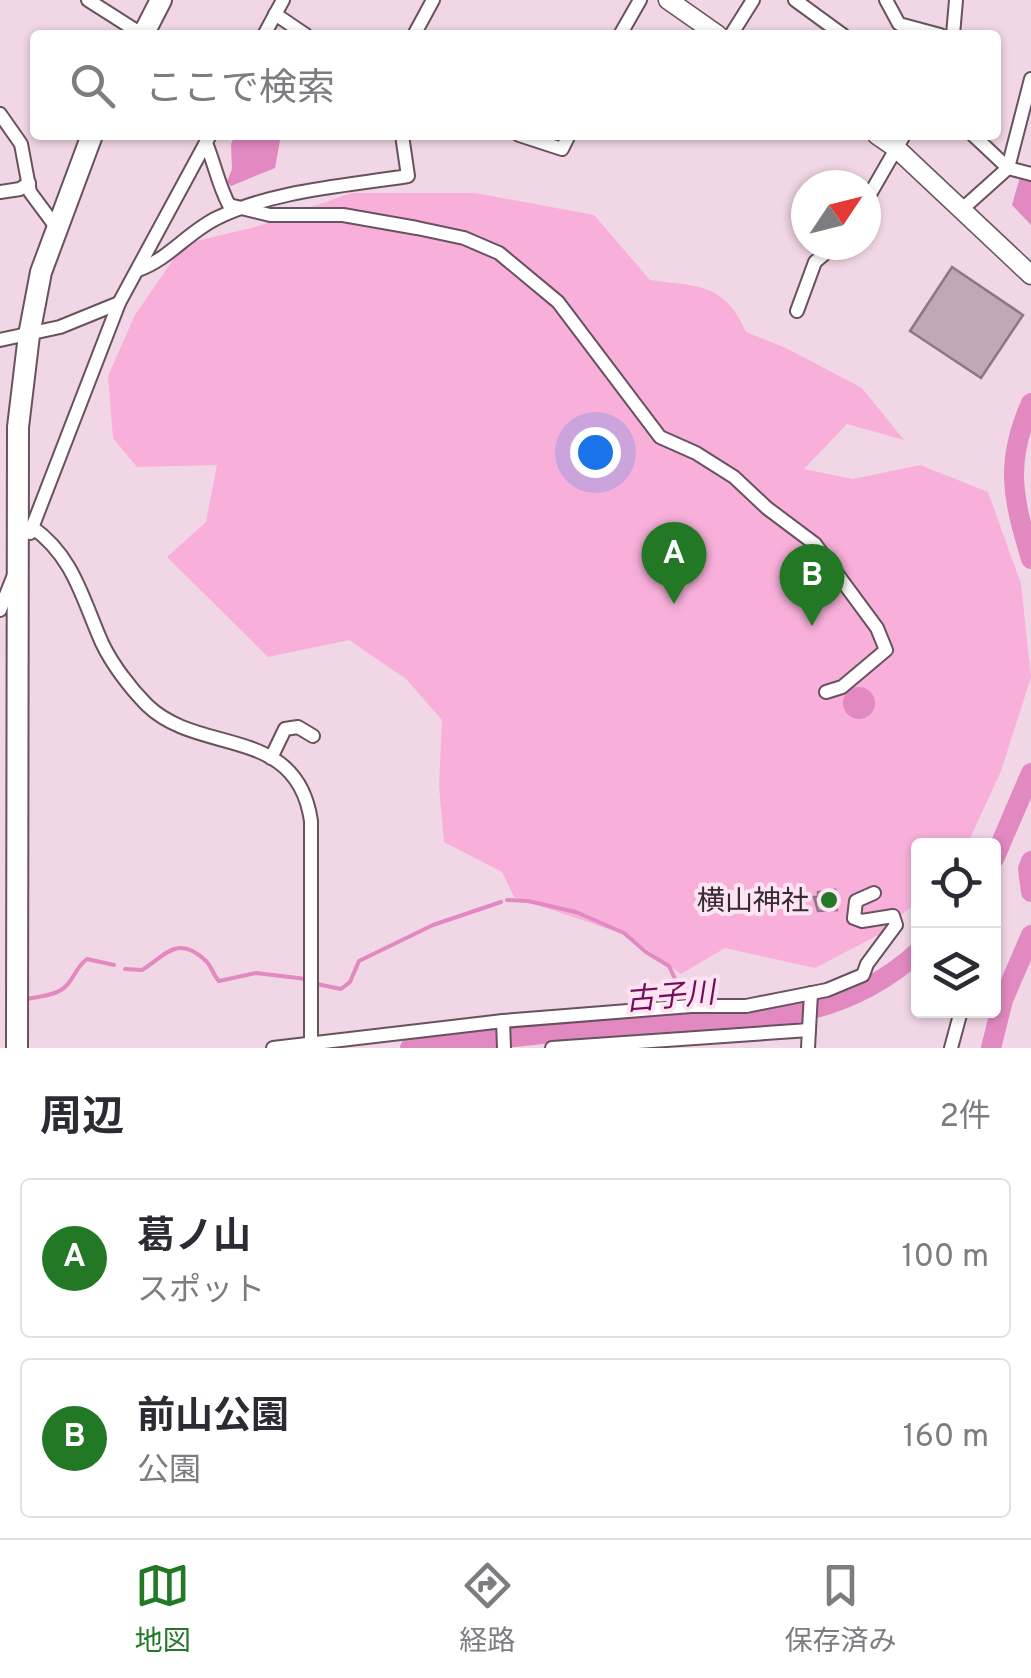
<!DOCTYPE html>
<html lang="ja">
<head>
<meta charset="utf-8">
<style>
  :root { --surface:#fff; --page:#f2f2f3; --text:#2b2b33; --muted:#7c7c81; --line:#e1e1e2; --accent:#227825 }
  body { margin:0; font-family:Overpass,"Noto Sans JP",sans-serif; background:var(--page); color:var(--text) }
  .controls { position:absolute; right:30px; bottom:30px; display:grid; overflow:hidden; border-radius:10px; box-shadow:0 2px 8px #0004 }
  .controls button { width:90px; height:90px; display:grid; place-items:center; padding:0; border:0; border-bottom:2px solid var(--line); background:var(--surface); color:var(--text); font:50px sans-serif }
  .compass { position:absolute; left:791px; top:170px; width:90px; height:90px; border-radius:50%; background:var(--surface); box-shadow:0 2px 8px #0004; rotate:55deg }
  .you { position:absolute; left:595px; top:452px; width:35px; height:35px; margin:-25px; border:8px solid #fff; border-radius:50%; background:#1a73e8; box-shadow:0 0 0 15px #1a73e833 }
  .badge { display:grid; place-items:center; width:65px; height:65px; border-radius:50%; background:var(--accent); color:#fff; font-size:32px; font-weight:700 }
  .pin { position:absolute; translate:-50% -82px; filter:drop-shadow(0 2px 5px #0008) }
  .pin::after { content:''; position:absolute; top:52px; width:35px; height:30px; background:inherit; clip-path:polygon(0 0,100% 0,50% 100%) }
  .list { margin:0; padding:0; list-style:none }
  h2 { display:flex; justify-content:space-between; align-items:center; height:130px; margin:0; padding:0 40px; font-size:42px }
  h2 small { font-size:32px; font-weight:400; color:var(--muted) }
  .list li { display:grid; grid-template-columns:65px 1fr auto; gap:30px; align-items:center; box-sizing:border-box; height:160px; margin:0 20px 20px; padding:0 20px; border:2px solid var(--line); border-radius:10px }
  .list b { display:block; font-size:38px; white-space:nowrap }
  .list p { margin:0; font-size:32px; white-space:nowrap; color:var(--muted) }
  .list em { font-size:32px; font-style:normal; color:var(--muted) }
  .icon { flex:none; width:55px; height:55px; fill:none; stroke:currentColor; stroke-width:2; stroke-linecap:round; stroke-linejoin:round }
  .map { position:relative; flex:none; width:1031px; height:1048px; overflow:hidden }
  .search { position:absolute; background:var(--surface); box-shadow:0 2px 8px #0004; left:30px; right:30px; top:30px; height:110px; display:flex; align-items:center; gap:25px; box-sizing:border-box; padding:0 35px; border-radius:10px; color:var(--muted); font-size:38px }
  .sheet { height:490px; background:var(--surface) }
  nav { display:flex; justify-content:space-around; align-items:center; box-sizing:border-box; height:140px; border-top:2px solid var(--line); background:var(--surface); font-size:28px; color:var(--muted) }
  nav a { display:grid; justify-items:center; gap:5px }
  nav .on { color:var(--accent) }
  .map>svg:first-child { display:block }
  .green { fill:#f8b0db }
  .water { fill:#e189c0 }
  .lines { fill:none; stroke-linecap:round; stroke-linejoin:round }
  .stream { stroke:#e189c0; stroke-width:4 }
  .river { stroke:#e189c0; stroke-width:20 }
  .building { fill:#c2a8b7; stroke:#8e7684; stroke-width:2.5 }
  .street-casing { stroke:#68525f; stroke-width:16 }
  .secondary-casing { stroke:#68525f; stroke-width:21 }
  .primary-casing { stroke:#68525f; stroke-width:24 }
  .street { stroke:#fff; stroke-width:12 }
  .secondary { stroke:#fff; stroke-width:18 }
  .primary { stroke:#fff; stroke-width:20 }
  .poi-dot { fill:#227825; stroke:#fee3f2; stroke-width:4 }
  .labels { text-anchor:middle; stroke-width:8; stroke-linejoin:round; paint-order:stroke }
  .poi-label { font-size:28px; fill:#352b31; stroke:#fee3f2; text-anchor:end }
  .water-label { font-size:30px; font-style:italic; fill:#760b59; stroke:#fee3f2 }
</style>
</head>
<body>
<div class="map">
<svg width="1031" height="1048" viewBox="0 0 1031 1048">
  <rect width="100%" height="100%" fill="#f1d6e5"/>
  <path class="green" d="M351,193H475L594,215L650,280C698,287 724,282 746,332L786,348L862,388L904,440L847,424L804,469L853,479L920,465L988,492L1021,584L1031,677L1001,771L967,845L918,846V900L884,932L815,968L725,948L681,974L629,936L514,897L502,872L444,842L439,786L442,720L406,679L349,640L268,657L167,557L206,522L217,465L137,467L113,438L108,376L135,315L184,244L255,227Z"/>
  <g class="water">
    <polygon points="235,135 281,135 275,168 231,186 227,182 232,169 231,144"/>
    <polygon points="1020,177 1031,180 1031,225 1012,205"/>
    <circle cx="859" cy="703" r="16"/>
  </g>
  <g class="lines">
    <g class="stream">
      <polyline points="507,900 528,901 576,912 624,933 646,952 669,966 686,1002"/>
      <path d="M125,969L142,970C164,957 177,933 206,961C212,967 213,975 219,981L256,973L306,979"/>
      <polyline points="317,984 341,989 350,982 359,961 433,925 501,902"/>
      <path d="M27,999C40,996 56,996 66,986C75,977 76,967 87,959L114,965"/>
      <polyline points="690,1011 695,1022"/>
    </g>
    <g class="river">
      <path d="M1031,403C1004,464 1013,498 1031,559"/>
      <polyline points="994,859 1031,773"/>
      <polyline points="1031,861 1028,869 1031,892"/>
      <path d="M410,1048C478,1041 546,1033 615,1027C727,1018 829,1033 918,952"/>
      <polyline points="991,1048 1003,1000 1031,935"/>
    </g>
  </g>
  <g class="building">
    <polygon points="952,267 1023,315 981,378 910,331"/>
    <polygon points="835,890 837,910 818,911 814,897 818,897 818,892"/>
  </g>
  <g class="lines">
    <g class="street-casing">
      <g id="street">
        <polyline points="88,0 143,35"/>
        <polyline points="795,0 843,35"/>
        <polyline points="886,0 899,24 940,35"/>
        <polyline points="275,14 306,35"/>
        <polyline points="264,35 283,0"/>
        <polyline points="414,35 433,0"/>
        <polyline points="620,35 640,0"/>
        <polyline points="731,35 753,0"/>
        <polyline points="953,35 956,0"/>
        <polyline points="0,114 21,144 30,192 56,227"/>
        <polyline points="519,135 562,149 569,135"/>
        <polyline points="973,135 1008,168 1031,174"/>
        <path d="M206,143C215,165 218,184 229,205L270,215H343L417,228L464,238L499,253L558,302L660,437L696,453L734,477L767,508L815,544L877,628L886,650L842,687L826,692"/>
        <polyline points="0,192 20,189 29,183"/>
        <polyline points="866,201 904,135"/>
        <polyline points="960,211 1008,168 1031,79"/>
        <path d="M138,270C169,259 188,232 217,218C275,190 345,186 408,176L402,135"/>
        <polyline points="797,311 815,262 835,245"/>
        <polyline points="0,340 60,327 119,303"/>
        <path d="M32,527C74,557 82,598 102,643C112,664 130,688 147,705C199,756 297,724 311,821V1048"/>
        <polyline points="30,533 119,303 210,135"/>
        <polyline points="0,610 14,575"/>
        <polyline points="271,758 285,729 298,727 313,736"/>
        <polyline points="503,1021 504,1048"/>
        <polyline points="273,1048 503,1021 691,1006 746,1006 827,990 863,975 867,964 896,925 893,916 862,921 854,918 856,901 874,893"/>
        <polyline points="552,1048 809,1030"/>
        <polyline points="808,1048 811,993"/>
        <polyline points="951,1048 961,1011"/>
      </g>
    </g>
    <g class="secondary-casing">
      <g id="secondary">
        <polyline points="668,0 718,35"/>
        <polyline points="877,135 896,148 1031,275"/>
      </g>
    </g>
    <g class="primary-casing">
      <g id="primary">
        <polyline points="143,35 161,0"/>
        <polyline points="17,1048 18,427 29,335 41,272 92,135"/>
      </g>
    </g>
    <use href="#street" class="street"/>
    <use href="#secondary" class="secondary"/>
    <use href="#primary" class="primary"/>
  </g>
  <circle class="poi-dot" cx="829" cy="900" r="10"/>
  <g class="labels">
    <g class="poi-label">
      <text x="809" y="910">横山神社</text>
    </g>
    <g class="water-label">
      <text transform="translate(670 996) rotate(-5)" y="10">古子川</text>
    </g>
  </g>
</svg>
<div class="controls">
<button><svg class="icon" aria-label="locate" viewBox="0 0 24 24"><circle cx="12" cy="12" r="6"/><path d="M12 2v4M12 18v4M2 12h4M18 12h4"/></svg></button>
<button><svg class="icon" aria-label="layers" viewBox="0 0 24 24"><path d="M12 4l9 5-9 5-9-5zM3 14l9 5 9-5"/></svg></button>
</div>
<svg class="compass" viewBox="-18 -18 36 36"><path d="M0-13l5 13h-10z" fill="#e53935"/><path d="M0 13l5-13h-10z" fill="#7c7c81"/></svg>
<div class="you"></div>
<div class="pin badge" style="left:674px;top:604px">A</div>
<div class="pin badge" style="left:812px;top:626px">B</div>
<div class="search"><svg class="icon" aria-label="search" viewBox="0 0 24 24"><circle cx="10" cy="10" r="6"/><path d="M15 15l6 6"/></svg>ここで検索</div>
</div>
<section class="sheet">
<h2>周辺<small>2件</small></h2>
<ul class="list">
<li><span class="badge">A</span><div><b>葛ノ山</b><p>スポット</p></div><em>100 m</em></li>
<li><span class="badge">B</span><div><b>前山公園</b><p>公園</p></div><em>160 m</em></li>
</ul>
</section>
<nav>
<a class="on"><svg class="icon" aria-label="map" viewBox="0 0 24 24"><path d="M3 6l6-2 6 2 6-2v14l-6 2-6-2-6 2zM9 4v14M15 6v14"/></svg>地図</a>
<a><svg class="icon" aria-label="directions" viewBox="0 0 24 24"><path d="M12 3l9 9-9 9-9-9zM9 14v-3h6M13 9l2 2-2 2"/></svg>経路</a>
<a><svg class="icon" aria-label="saved" viewBox="0 0 24 24"><path d="M7 4h10v16l-5-4-5 4z"/></svg>保存済み</a>
</nav>
</body>
</html>
